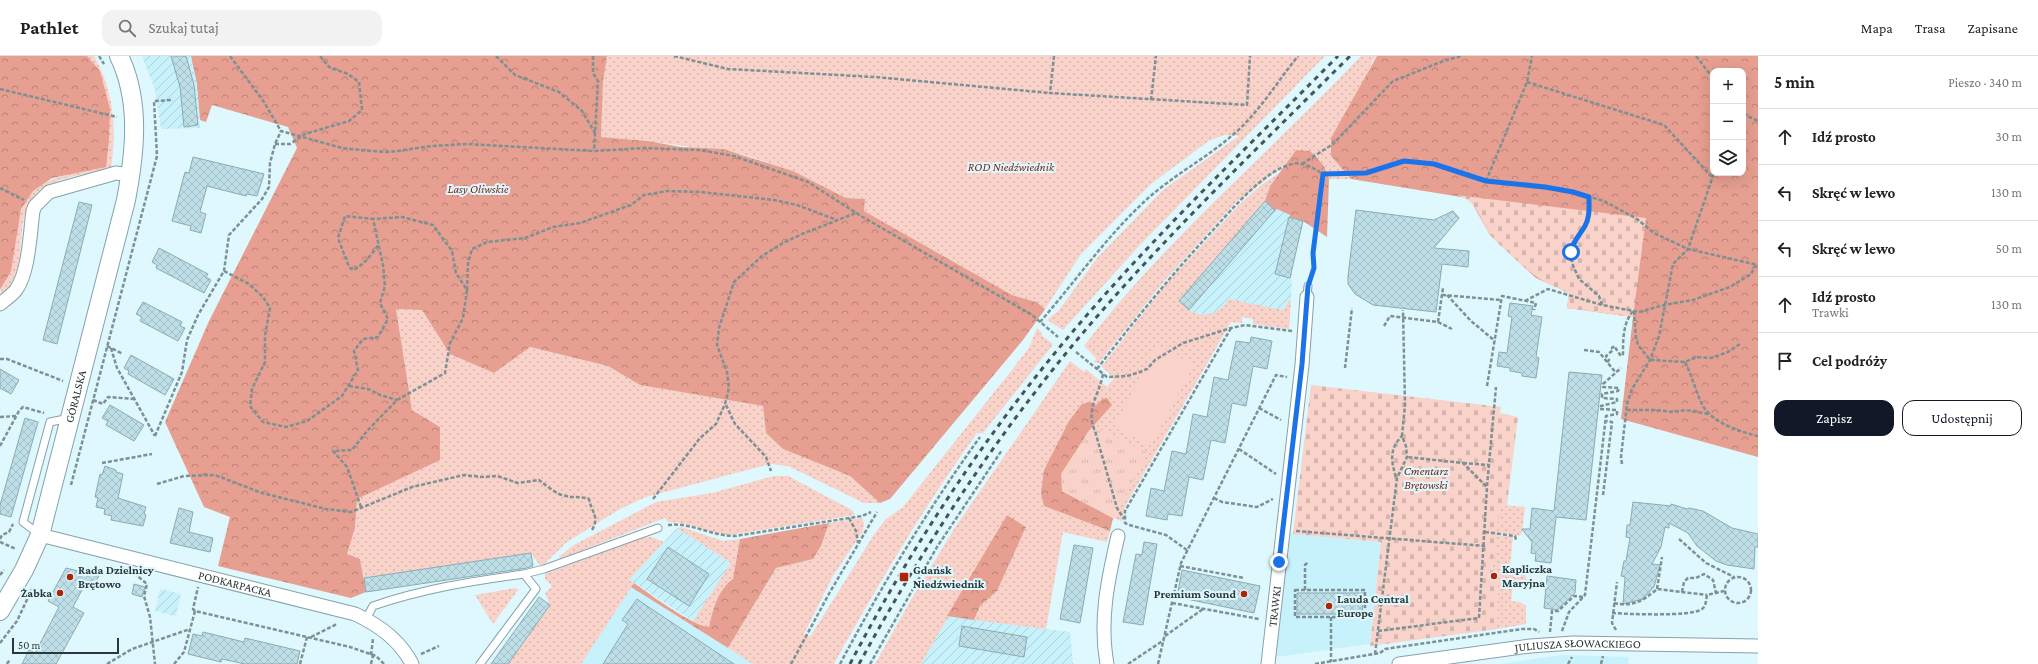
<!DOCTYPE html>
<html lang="pl">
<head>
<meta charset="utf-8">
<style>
  :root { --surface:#fff; --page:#f2f2f2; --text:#222; --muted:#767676; --line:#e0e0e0; --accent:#111827 }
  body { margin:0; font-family:"Crimson Pro",serif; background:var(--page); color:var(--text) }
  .controls { position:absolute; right:12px; top:12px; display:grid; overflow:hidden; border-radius:8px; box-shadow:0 4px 16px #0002 }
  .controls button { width:36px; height:36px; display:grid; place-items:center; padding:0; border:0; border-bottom:1px solid var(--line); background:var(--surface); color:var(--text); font:20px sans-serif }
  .scale { position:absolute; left:12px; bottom:10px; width:107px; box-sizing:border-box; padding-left:4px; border:2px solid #2b383b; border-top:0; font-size:11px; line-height:14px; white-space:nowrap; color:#2b383b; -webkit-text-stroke:3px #def8fe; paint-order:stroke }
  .stop { position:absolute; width:12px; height:12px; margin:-9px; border:3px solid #1a73e8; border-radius:50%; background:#fff }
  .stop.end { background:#1a73e8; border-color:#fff; box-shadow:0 1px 4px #0008 }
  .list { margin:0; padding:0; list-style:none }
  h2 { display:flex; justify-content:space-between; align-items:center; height:52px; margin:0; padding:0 16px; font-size:17px }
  h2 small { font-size:13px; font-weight:400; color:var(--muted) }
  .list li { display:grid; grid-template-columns:26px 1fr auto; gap:12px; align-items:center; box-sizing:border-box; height:56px; padding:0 16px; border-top:1px solid var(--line) }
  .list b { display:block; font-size:15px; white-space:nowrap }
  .list p { margin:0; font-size:13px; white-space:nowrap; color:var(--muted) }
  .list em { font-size:13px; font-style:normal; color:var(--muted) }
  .actions { display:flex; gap:8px; padding:12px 16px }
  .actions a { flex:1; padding:9px 0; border:1px solid var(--accent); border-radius:12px; text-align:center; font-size:14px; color:var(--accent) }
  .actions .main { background:var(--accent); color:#fff }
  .icon { flex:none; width:22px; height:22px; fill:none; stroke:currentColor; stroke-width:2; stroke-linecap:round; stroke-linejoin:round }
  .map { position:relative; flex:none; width:1758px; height:608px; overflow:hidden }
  header { display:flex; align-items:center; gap:24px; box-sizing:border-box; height:56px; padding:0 20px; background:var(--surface); border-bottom:1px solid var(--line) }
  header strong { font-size:19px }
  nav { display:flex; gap:22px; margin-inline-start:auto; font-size:14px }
  .search { width:280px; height:36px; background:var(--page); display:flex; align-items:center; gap:10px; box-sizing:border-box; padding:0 14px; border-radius:12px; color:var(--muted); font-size:15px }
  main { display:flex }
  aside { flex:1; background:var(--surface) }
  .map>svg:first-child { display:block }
  .built { fill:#c7f2fc }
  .industrial { fill:url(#industrial-furrows) }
  .grass { fill:url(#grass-dots) }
  .forest { fill:url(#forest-crowns); fill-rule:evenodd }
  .cemetery { fill:url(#cemetery-stones) }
  .park { fill:url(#park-tufts) }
  .pitch { fill:#f9d2c9 }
  .building { fill:url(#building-cross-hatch); stroke:#8babb2 }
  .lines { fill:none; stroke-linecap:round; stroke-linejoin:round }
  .lane-casing { stroke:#84a2aa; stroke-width:9 }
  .street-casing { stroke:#84a2aa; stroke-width:15 }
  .secondary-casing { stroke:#84a2aa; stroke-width:20 }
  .path { stroke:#7d9094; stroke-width:2.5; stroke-dasharray:4 2; stroke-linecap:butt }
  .lane { stroke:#fff; stroke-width:7 }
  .street { stroke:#fff; stroke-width:13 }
  .secondary { stroke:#fff; stroke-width:18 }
  .rail { stroke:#455457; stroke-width:3; stroke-dasharray:5 5; stroke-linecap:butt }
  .route { stroke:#1a73e8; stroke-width:5 }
  .poi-dot { fill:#b02305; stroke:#def8fe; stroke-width:1.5 }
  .labels { text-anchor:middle; stroke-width:4; stroke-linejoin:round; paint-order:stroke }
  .park-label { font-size:12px; font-style:italic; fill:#7a2718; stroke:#def8fe }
  .street-label { font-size:12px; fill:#2b383b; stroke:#def8fe }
  .poi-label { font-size:12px; font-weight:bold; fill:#2b383b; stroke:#def8fe; text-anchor:start }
</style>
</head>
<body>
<header>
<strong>Pathlet</strong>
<div class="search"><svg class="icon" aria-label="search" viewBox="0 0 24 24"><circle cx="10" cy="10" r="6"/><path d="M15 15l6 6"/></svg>Szukaj tutaj</div>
<nav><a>Mapa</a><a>Trasa</a><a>Zapisane</a></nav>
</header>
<main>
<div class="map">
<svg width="1758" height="608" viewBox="0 0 1758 608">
  <defs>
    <pattern id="industrial-furrows" width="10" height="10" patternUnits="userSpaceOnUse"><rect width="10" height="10" fill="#c7f2fc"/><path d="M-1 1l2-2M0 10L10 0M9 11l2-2" fill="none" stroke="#abd0d9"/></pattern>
    <pattern id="grass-dots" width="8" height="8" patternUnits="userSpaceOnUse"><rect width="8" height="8" fill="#f9d2c9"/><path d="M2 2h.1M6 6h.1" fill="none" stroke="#d6b5ae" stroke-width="1.8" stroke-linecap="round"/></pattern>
    <pattern id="forest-crowns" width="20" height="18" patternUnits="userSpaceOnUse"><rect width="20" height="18" fill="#e69f90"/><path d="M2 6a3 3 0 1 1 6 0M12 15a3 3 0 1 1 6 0" fill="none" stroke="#bb8377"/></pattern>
    <pattern id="cemetery-stones" width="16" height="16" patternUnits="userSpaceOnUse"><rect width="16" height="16" fill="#f9d2c9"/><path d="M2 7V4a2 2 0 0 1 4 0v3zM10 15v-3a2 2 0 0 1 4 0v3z" fill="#d6b5ae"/></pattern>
    <pattern id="park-tufts" width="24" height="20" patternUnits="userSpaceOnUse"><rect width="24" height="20" fill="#f9d2c9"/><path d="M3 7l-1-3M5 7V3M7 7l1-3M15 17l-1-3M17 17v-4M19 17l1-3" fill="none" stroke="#d6b5ae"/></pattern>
    <pattern id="building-cross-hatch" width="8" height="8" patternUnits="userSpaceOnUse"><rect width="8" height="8" fill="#bedfe7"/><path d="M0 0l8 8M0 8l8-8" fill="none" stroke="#a3c0c7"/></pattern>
  </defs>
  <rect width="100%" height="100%" fill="#def8fe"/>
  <g class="built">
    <polygon points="1290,477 1381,486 1370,588 1276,601"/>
    <polygon points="631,531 753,608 581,608"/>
    <polygon points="1563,599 1628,601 1629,608 1500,608"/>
  </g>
  <g class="industrial">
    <polygon points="142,0 191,0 197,28 200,72 161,73 155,34"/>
    <polygon points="1265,145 1275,154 1277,153 1291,159 1290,161 1303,165 1292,215 1291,245 1288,245 1285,252 1282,254 1225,250 1216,257 1207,259 1193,257 1179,245"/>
    <polygon points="677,472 731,507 693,565 629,524"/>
    <polygon points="160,533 181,538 176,560 155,555"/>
    <polygon points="947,560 1070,576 1073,608 921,608"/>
  </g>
  <g class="grass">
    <path d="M87,0H94C114,35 117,73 111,112C91,117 65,120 46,130C12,150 28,191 14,222C11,230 5,236 0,242C0,229 10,219 12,205C15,189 15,170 21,154C32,120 76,117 106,111L100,15Z"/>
    <polygon points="607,0 1325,0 1139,190 1063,274 1047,264 1059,254 1098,201 1163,134 1239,80 1225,79 1210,84 1151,128 1081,198 1045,253 1036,246 1012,239 864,155 865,143 846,142 793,115 742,98 648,85 601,81 603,26"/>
    <path d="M1361,0H1377L1373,4L1331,100L1351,123H1329L1324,110L1296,94L1286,108L1236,146L1165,224L1101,304L1099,307L1093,306L1096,303L1095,301L1084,290C1165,184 1269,97 1361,0Z"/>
    <path d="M1279,117L1270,130L1265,145L1179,245C1183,249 1189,255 1194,257C1209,262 1222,255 1229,243L1282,254L1285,252L1288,245H1291L1289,273L1253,268V263L1242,261V267L1231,266L1125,450L1122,465L1113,462L1088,376L1111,349L1102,343L1057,391L1044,414V450L1110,475L1107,486L1063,476L1046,573L974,564L980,550L997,535L1026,471L1007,459L921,608H875L912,542L956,470L1070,305L1084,316L1086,313L1107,331L1114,322L1103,312L1102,310L1167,227L1239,149L1260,130Z"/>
    <polygon points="396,253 422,254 450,298 494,317 529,291 608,310 640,329 763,350 766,377 783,393 850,420 880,447 864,447 788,410 770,408 646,441 620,453 567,486 541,511 531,497 364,522 360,503 347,498 355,472 357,443 440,403 440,371 412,354"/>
    <path d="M1037,272L1042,277V280L1053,288L1051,291L983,377H977C924,451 878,528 834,608H753L728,592L776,512L813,503L821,490L829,467L862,462L864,467L863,475L833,520L804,578L810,581L875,477L886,463L903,451L1011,315L1029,292Z"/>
    <path d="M774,420H788L852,454L855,459L730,479C709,478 689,465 668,466L665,462L560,503L559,501L572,490L656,446L712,437Z"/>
    <polygon points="1500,449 1525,451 1522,477 1519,480 1496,476"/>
    <path d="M681,471L723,485L740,483L733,524C718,534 713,554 709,571H705L693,565L731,507L677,472Z"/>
    <polygon points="1496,479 1513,481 1510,511 1523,514 1528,527 1521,531 1513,530 1511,545 1520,546 1526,550 1526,568 1497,573 1498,514 1492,514"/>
    <polygon points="652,481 664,486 629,524 634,527 581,608 508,608 550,549 545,537 552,530 545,523 545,518 640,482"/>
    <polygon points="516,532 518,534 493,568 475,539"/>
  </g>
  <g class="forest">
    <polygon points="0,0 87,0 100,15 110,53 109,84 106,111 52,122 33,135 21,153 11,215 0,234"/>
    <polygon points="191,0 607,0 603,26 601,81 648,85 681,91 723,93 793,115 846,142 865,143 864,155 1012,239 1036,246 1045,253 1023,284 890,443 880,447 850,420 783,393 766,377 763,350 640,329 608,310 530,291 494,317 450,298 422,254 396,253 412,354 440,371 440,404 357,443 355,472 347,498 360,503 366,536 351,542 218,510 230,461 204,451 165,366 209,265 297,92 288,71 212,49 206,66 200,64 197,28"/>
    <path d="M1377,0H1758V401L1621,363L1633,261L1567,252L1569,237L1536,222L1526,213L1490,179L1472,147L1467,142L1351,123L1331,100V82ZM1713,15H1743V117H1713Z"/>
    <polygon points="1296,94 1310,95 1324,110 1329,123 1327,181 1303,165 1290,161 1290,159 1277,153 1275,154 1265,145 1270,130"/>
    <polygon points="1107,342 1112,349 1088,376 1062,435 1113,462 1110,475 1044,450 1041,437 1044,414 1069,365 1082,348 1090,346 1096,349 1102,343"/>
    <polygon points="1007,459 1026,471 997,535 980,550 974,564 947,560"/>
    <path d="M829,467L821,490L813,503L776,512L728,592L631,531L634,527C648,537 694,571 709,571C713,554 717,535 733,523L740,483Z"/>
  </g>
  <g class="cemetery">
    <path d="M1456,139L1646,162L1633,261L1567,252L1569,237C1541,226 1529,217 1508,196C1502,191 1495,185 1491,179C1479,163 1478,144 1456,139Z"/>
    <polygon points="1311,329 1501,351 1500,357 1518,361 1507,449 1500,449 1492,513 1498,514 1497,573 1370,590 1381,486 1293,478"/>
  </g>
  <polygon class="park" points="1103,374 1148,397 1113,462 1062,435 1061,418 1088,376"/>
  <polygon class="pitch" points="1157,289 1194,309 1151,390 1114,371"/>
  <g class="building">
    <polygon points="171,0 186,0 194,29 198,69 184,71 180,31"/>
    <polygon points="193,101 264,118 257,140 247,138 246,140 207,130 200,156 206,158 201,177 190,174 191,170 172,165 185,116 189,117"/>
    <polygon points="1265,145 1275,154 1189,254 1179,245"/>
    <polygon points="79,146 92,149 57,288 43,284"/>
    <polygon points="1356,154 1434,164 1453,155 1459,162 1434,192 1469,195 1468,211 1442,208 1436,256 1373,249 1355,238 1348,228 1348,220"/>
    <polygon points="1289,161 1303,165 1290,222 1275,218"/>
    <polygon points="159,192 208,218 206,221 211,224 204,237 156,212 157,209 152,206"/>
    <polygon points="143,246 182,266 180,270 185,272 178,285 140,265 142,261 136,258"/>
    <polygon points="1510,247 1533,250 1531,259 1542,261 1536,301 1539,302 1536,322 1522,320 1522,317 1510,315 1510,312 1497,310 1499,296 1507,297 1512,261 1508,260"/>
    <polygon points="1251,281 1272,285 1267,313 1253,310 1246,350 1232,347 1225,387 1211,384 1203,424 1189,421 1182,460 1168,458 1167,464 1146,460 1151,432 1164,435 1172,395 1186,398 1193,358 1207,361 1214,321 1228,324 1236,285 1250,287"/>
    <polygon points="131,299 174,323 165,339 128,318 129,315 124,312"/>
    <polygon points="0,313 19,324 11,338 0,332"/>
    <polygon points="1569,316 1602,319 1586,464 1556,461 1551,507 1535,505 1536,498 1531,497 1532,486 1522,473 1530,473 1532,452 1554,455"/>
    <polygon points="110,349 144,369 134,385 106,369 108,365 102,362"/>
    <polygon points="25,362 38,366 11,461 0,458 0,449"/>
    <polygon points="105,410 116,414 116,416 123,418 118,442 146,451 144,458 146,459 143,470 111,464 112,460 104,458 105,453 96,451 98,442 95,441 100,418 102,419"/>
    <polygon points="1633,446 1671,450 1671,448 1687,453 1689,452 1703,455 1732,472 1758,478 1758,491 1755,491 1754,513 1727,509 1716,505 1697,490 1688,477 1669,467 1669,472 1665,471 1661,491 1652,508 1660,509 1654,531 1643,543 1623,548 1625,521 1621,520 1624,505 1626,505 1630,482 1626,481 1627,469 1630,469"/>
    <polygon points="179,452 193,456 189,476 213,482 210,496 170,487"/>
    <polygon points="1144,486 1157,488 1143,569 1123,566 1136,498 1142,499"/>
    <polygon points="1074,489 1093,492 1080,567 1060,563"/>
    <polygon points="668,491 709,518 689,550 647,523"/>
    <polygon points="531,497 533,510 527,512 366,536 364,522"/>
    <polygon points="66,512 99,520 91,534 84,530 73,551 84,557 56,608 22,608 29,594 35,597 59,551 48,545"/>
    <polygon points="1182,514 1260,530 1254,557 1177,541"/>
    <polygon points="1547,520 1576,524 1575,537 1557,554 1544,552"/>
    <polygon points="134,528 145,531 142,541 132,538"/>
    <polygon points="1297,537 1364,537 1362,558 1297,558"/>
    <polygon points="539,541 550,549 508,608 491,608"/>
    <polygon points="637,543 647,550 734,608 603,608 628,568 622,564"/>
    <polygon points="962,570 1027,581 1024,601 959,590"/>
    <polygon points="203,576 244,586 245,582 300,595 297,608 245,608 222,603 221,606 188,598 193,578 202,580"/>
  </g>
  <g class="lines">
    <g class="lane-casing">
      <g id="lane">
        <polyline points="1307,241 1308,230"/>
        <polyline points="40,479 23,466 50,366 70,362"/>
        <polyline points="524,518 544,513 658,472"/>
        <path d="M366,563L373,550C422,533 472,525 524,518L536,533L480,608"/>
      </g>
    </g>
    <g class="street-casing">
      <g id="street">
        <path d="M0,248C5,244 12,239 16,234C29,216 30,177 33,155L35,150L49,136L116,117L131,119"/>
        <path id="s1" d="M40,479L355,558C379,569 400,584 412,608"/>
        <path d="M1107,608C1099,564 1108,523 1118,480"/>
        <path id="s2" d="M1268,608L1302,309L1307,241"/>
        <path id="s3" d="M1399,608L1530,590L1573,587L1758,590"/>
      </g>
    </g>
    <g class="secondary-casing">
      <g id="secondary">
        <path id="s4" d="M0,555L24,514L40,479L126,144C135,97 141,45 119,0"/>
      </g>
    </g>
    <g class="path">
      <polyline points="99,0 104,8"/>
      <polyline points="230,0 264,46 281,75"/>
      <polyline points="496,0 515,19 559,36 582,55 595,77"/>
      <polyline points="593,0 593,17 598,25 594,95"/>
      <polyline points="674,0 728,13 875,21 1050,37"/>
      <polyline points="1054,0 1050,37 1247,49 1250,0"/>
      <polyline points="1696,0 1713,22"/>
      <polyline points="1527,26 1664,69 1712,121"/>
      <polyline points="0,33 117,61"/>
      <polyline points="1151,44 1156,0"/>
      <polyline points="1743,58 1758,65"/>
      <polyline points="275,88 290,88 305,78 349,65 362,54 359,26 348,18 329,11 320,0"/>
      <polyline points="1302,108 1333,88 1393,25 1446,4 1462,0"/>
      <polyline points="1323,118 1366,117 1404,105 1434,108 1486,125 1573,136 1604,145 1637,163 1654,177 1688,193 1758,209"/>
      <polyline points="1486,125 1527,26 1532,0"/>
      <polyline points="0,132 24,144"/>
      <polyline points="1589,141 1589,160 1585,169 1572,188 1572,207 1579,223 1599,240 1602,249"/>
      <path d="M224,215L249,228L263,241L270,252L265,280V306L252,333L250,350L263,366L286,371L307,365L342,340L358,314L354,295L363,283L378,281L388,263L380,247L385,230L383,209L373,163L345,160L338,182L349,211L353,214C364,209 372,198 379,188"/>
      <polyline points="467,234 468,207 472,193 487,186 525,182 553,171 580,167 631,149 644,139 667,135 701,136 774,144 797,149 837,164"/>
      <polyline points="1442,239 1501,244"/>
      <polyline points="1447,239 1471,265 1495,285"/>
      <polyline points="1525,245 1548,233 1602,249 1639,256 1664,249 1693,244 1730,231 1751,218 1756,209"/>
      <polyline points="1634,255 1636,282 1638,289 1650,304 1685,306 1697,301 1711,302 1728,296 1740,288"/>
      <path d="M1040,266C1075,226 1106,181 1145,145C1173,119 1207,102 1235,77C1260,55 1277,26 1298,0"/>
      <polyline points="1438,266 1443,232"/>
      <polyline points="1384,270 1390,260 1438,266 1452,273"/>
      <polyline points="107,290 123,298"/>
      <polyline points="111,292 117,312 155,380"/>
      <polyline points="1584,294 1599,296 1616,317"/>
      <polyline points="1076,296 1107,321 1127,320 1140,316 1147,313 1155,304 1183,287 1231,272 1245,269 1292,275"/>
      <polyline points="0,303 7,303 63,325"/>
      <path d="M1607,306L1609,304L1606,300L1613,294L1612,292L1614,290L1621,300L1623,298C1623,283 1623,267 1633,255"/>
      <path d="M1685,306C1692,320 1695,333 1701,346C1709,366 1740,376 1758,380"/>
      <polyline points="1345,312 1352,252"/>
      <path d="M1097,313C1134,265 1172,218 1214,173C1232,153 1265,114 1292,108C1302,105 1315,113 1323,118L1313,197L1314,212L1311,220"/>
      <path d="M1103,318C1099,340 1085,353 1095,375L1117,452L1124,463"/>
      <polyline points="349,330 368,333 380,339 397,344"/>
      <polyline points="1487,330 1502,240 1536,247 1534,254"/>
      <polyline points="93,344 103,348 108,341 134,343"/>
      <polyline points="726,349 735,368 766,401 771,415"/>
      <polyline points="1259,352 1281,364"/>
      <polyline points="1627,354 1656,354 1673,356 1686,354 1709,358"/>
      <polyline points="0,361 16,360"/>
      <polyline points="155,380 182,316 187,284 198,259 224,215 229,179 262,143 269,131 270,107 275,88 281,75 342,92 371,95 390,96 432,90 467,88 594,95 644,92 699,94 734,100 808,126 861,160 1032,259 1058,281"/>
      <polyline points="0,390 19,355 23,351 44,357"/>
      <polyline points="1239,393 1276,418"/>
      <polyline points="102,407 152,398"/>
      <polyline points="1463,407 1489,409"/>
      <polyline points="1622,408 1621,401 1627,348 1632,333 1650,304 1659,280 1673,208 1688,193 1714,117"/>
      <path d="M1396,421C1391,405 1389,393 1402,380"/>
      <path d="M157,428L184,420L215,419L262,437L326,453L351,456L412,431L464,419L482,421L497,420L518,427L539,424C547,430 557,439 566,440C575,442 579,440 589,443C591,455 600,461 592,474"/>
      <polyline points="71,429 157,100 154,45 173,44"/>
      <polyline points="1487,430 1496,331"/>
      <polyline points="1603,439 1612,366 1606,365"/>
      <polyline points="1214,442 1222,446 1257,451 1273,443"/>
      <polyline points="653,443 700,382 716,368 725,348 729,332 727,316 717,289 719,272 734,226 762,200 783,187 802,178 856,157"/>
      <polyline points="361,451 347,411 333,395 352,394 367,375 397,344 445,317 450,287 463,262 467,234 456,217 452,195 433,169 402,161 373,163"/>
      <polyline points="849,462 856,475 858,487"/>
      <path d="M668,469C691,466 711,480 735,480L862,460L871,456"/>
      <polyline points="1296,475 1485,490"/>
      <polyline points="1485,476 1515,480 1516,484"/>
      <polyline points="0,483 2,479 9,476 13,468"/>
      <polyline points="1679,483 1706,507 1734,521"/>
      <polyline points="0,486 16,493"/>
      <polyline points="1187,494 1166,479 1129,469 1125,467 1125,455 1231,272"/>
      <polyline points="1180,510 1244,522"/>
      <polyline points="134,517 147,528 144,540 150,561 155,608"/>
      <polyline points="0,519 4,514"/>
      <circle cx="1738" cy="534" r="13"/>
      <polyline points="1657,533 1662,501"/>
      <rect x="1295" y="534" width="70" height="27"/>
      <polyline points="1305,534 1305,509 1308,506"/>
      <polyline points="1682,536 1684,526 1688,522 1696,522 1704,518 1713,524 1716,537"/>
      <polyline points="1172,547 1259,563"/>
      <path d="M1614,547C1633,551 1643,545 1657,533L1707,539"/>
      <polyline points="195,555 193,553 198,531"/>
      <path d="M1612,557C1627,558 1692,561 1702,553C1706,550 1706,545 1707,539L1724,535"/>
      <polyline points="1331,561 1331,606"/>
      <polyline points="1616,574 1612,567 1617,526"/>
      <polyline points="1378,575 1479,562 1487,431 1463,407 1407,401"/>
      <polyline points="1562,575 1569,556 1585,539 1606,360 1617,358 1617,354 1600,353 1601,350 1617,346 1617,343 1602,342 1602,338 1618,335 1619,332 1603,331 1603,328 1621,312"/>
      <polyline points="1550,576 1552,555 1558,555 1574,540 1584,541"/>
      <polyline points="1165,580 1203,553"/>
      <polyline points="311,581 337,568"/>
      <polyline points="0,587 17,565 32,533"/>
      <polyline points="421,598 439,590"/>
      <polyline points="1375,598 1397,422 1407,401 1406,390 1402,380 1405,349 1403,254"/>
      <polyline points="371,599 373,583"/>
      <polyline points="7,608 10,603"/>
      <polyline points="107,608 132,593 190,573"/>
      <polyline points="174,608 184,596 195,555 350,591 376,600 384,608"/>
      <polyline points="300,608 307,581"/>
      <polyline points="371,608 373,599"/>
      <polyline points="791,608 830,536 877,456"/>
      <path d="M840,608C882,529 928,453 980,381"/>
      <polyline points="870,608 937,491 1002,394"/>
      <polyline points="1128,608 1164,584"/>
      <polyline points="1158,608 1181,507 1276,319 1287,321"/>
      <polyline points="1315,608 1380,597 1385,593 1522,573 1534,573 1539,576"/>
      <polyline points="1568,608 1572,601"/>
      <polyline points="1601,608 1603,600"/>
    </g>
    <use href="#lane" class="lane"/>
    <use href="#street" class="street"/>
    <use href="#secondary" class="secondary"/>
    <g class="rail">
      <path d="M850,608C917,480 998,360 1094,251C1171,163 1256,83 1338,0"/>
      <path d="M859,608C923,491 996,380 1082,278C1165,180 1259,91 1350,0"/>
    </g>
  </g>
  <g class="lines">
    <path class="route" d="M1279,506L1302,308L1308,230L1314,212L1313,197L1323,118L1366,117L1404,105L1434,108L1486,125L1545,131L1573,136L1589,141C1589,152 1590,161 1585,170C1579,180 1573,185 1571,196"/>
  </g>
  <g class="poi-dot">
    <circle cx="1494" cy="520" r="4"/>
    <circle cx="70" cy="521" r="4"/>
    <rect x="899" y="516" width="10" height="10" rx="2"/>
    <circle cx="60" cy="537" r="4"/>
    <circle cx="1244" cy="538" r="4"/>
    <circle cx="1329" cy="550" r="4"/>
  </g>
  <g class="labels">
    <g class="park-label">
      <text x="1011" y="115">ROD Niedźwiednik</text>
      <text x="478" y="137">Lasy Oliwskie</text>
      <text x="1426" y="419">Cmentarz<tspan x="1426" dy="14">Brętowski</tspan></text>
    </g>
    <g class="street-label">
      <text dy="4" stroke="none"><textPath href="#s4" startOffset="229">GÓRALSKA</textPath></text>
      <text dy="4" stroke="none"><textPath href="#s1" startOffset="201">PODKARPACKA</textPath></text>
      <text dy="4" stroke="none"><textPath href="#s2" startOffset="58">TRAWKI</textPath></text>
      <text dy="4" stroke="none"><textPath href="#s3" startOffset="180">JULIUSZA SŁOWACKIEGO</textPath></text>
    </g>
    <g class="poi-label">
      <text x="1502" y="517">Kapliczka<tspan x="1502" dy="14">Maryjna</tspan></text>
      <text x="78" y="518">Rada Dzielnicy<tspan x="78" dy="14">Brętowo</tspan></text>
      <text x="913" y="518">Gdańsk<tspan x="913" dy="14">Niedźwiednik</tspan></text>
      <text x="52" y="541" text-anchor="end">Żabka</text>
      <text x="1236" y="542" text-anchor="end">Premium Sound</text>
      <text x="1337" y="547">Lauda Central<tspan x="1337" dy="14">Europe</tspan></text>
    </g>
  </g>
</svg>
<div class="controls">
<button>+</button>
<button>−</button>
<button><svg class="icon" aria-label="layers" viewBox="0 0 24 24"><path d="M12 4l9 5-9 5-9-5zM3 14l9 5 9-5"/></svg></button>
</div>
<div class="scale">50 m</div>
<div class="stop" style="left:1571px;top:196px"></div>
<div class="stop end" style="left:1279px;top:506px"></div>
</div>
<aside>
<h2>5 min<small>Pieszo · 340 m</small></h2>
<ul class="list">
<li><svg class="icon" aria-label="ahead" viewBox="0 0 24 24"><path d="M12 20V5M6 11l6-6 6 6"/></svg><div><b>Idź prosto</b></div><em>30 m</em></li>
<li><svg class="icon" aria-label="left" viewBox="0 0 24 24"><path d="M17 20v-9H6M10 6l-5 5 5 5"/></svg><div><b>Skręć w lewo</b></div><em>130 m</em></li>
<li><svg class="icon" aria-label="left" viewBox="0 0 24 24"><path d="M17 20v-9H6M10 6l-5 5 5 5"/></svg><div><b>Skręć w lewo</b></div><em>50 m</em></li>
<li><svg class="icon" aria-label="ahead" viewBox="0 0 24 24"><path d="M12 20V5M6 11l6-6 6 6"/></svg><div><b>Idź prosto</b><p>Trawki</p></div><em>130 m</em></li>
<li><svg class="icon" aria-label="arrive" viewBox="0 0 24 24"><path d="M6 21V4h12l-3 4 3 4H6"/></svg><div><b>Cel podróży</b></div></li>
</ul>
<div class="actions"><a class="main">Zapisz</a><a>Udostępnij</a></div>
</aside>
</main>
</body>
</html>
